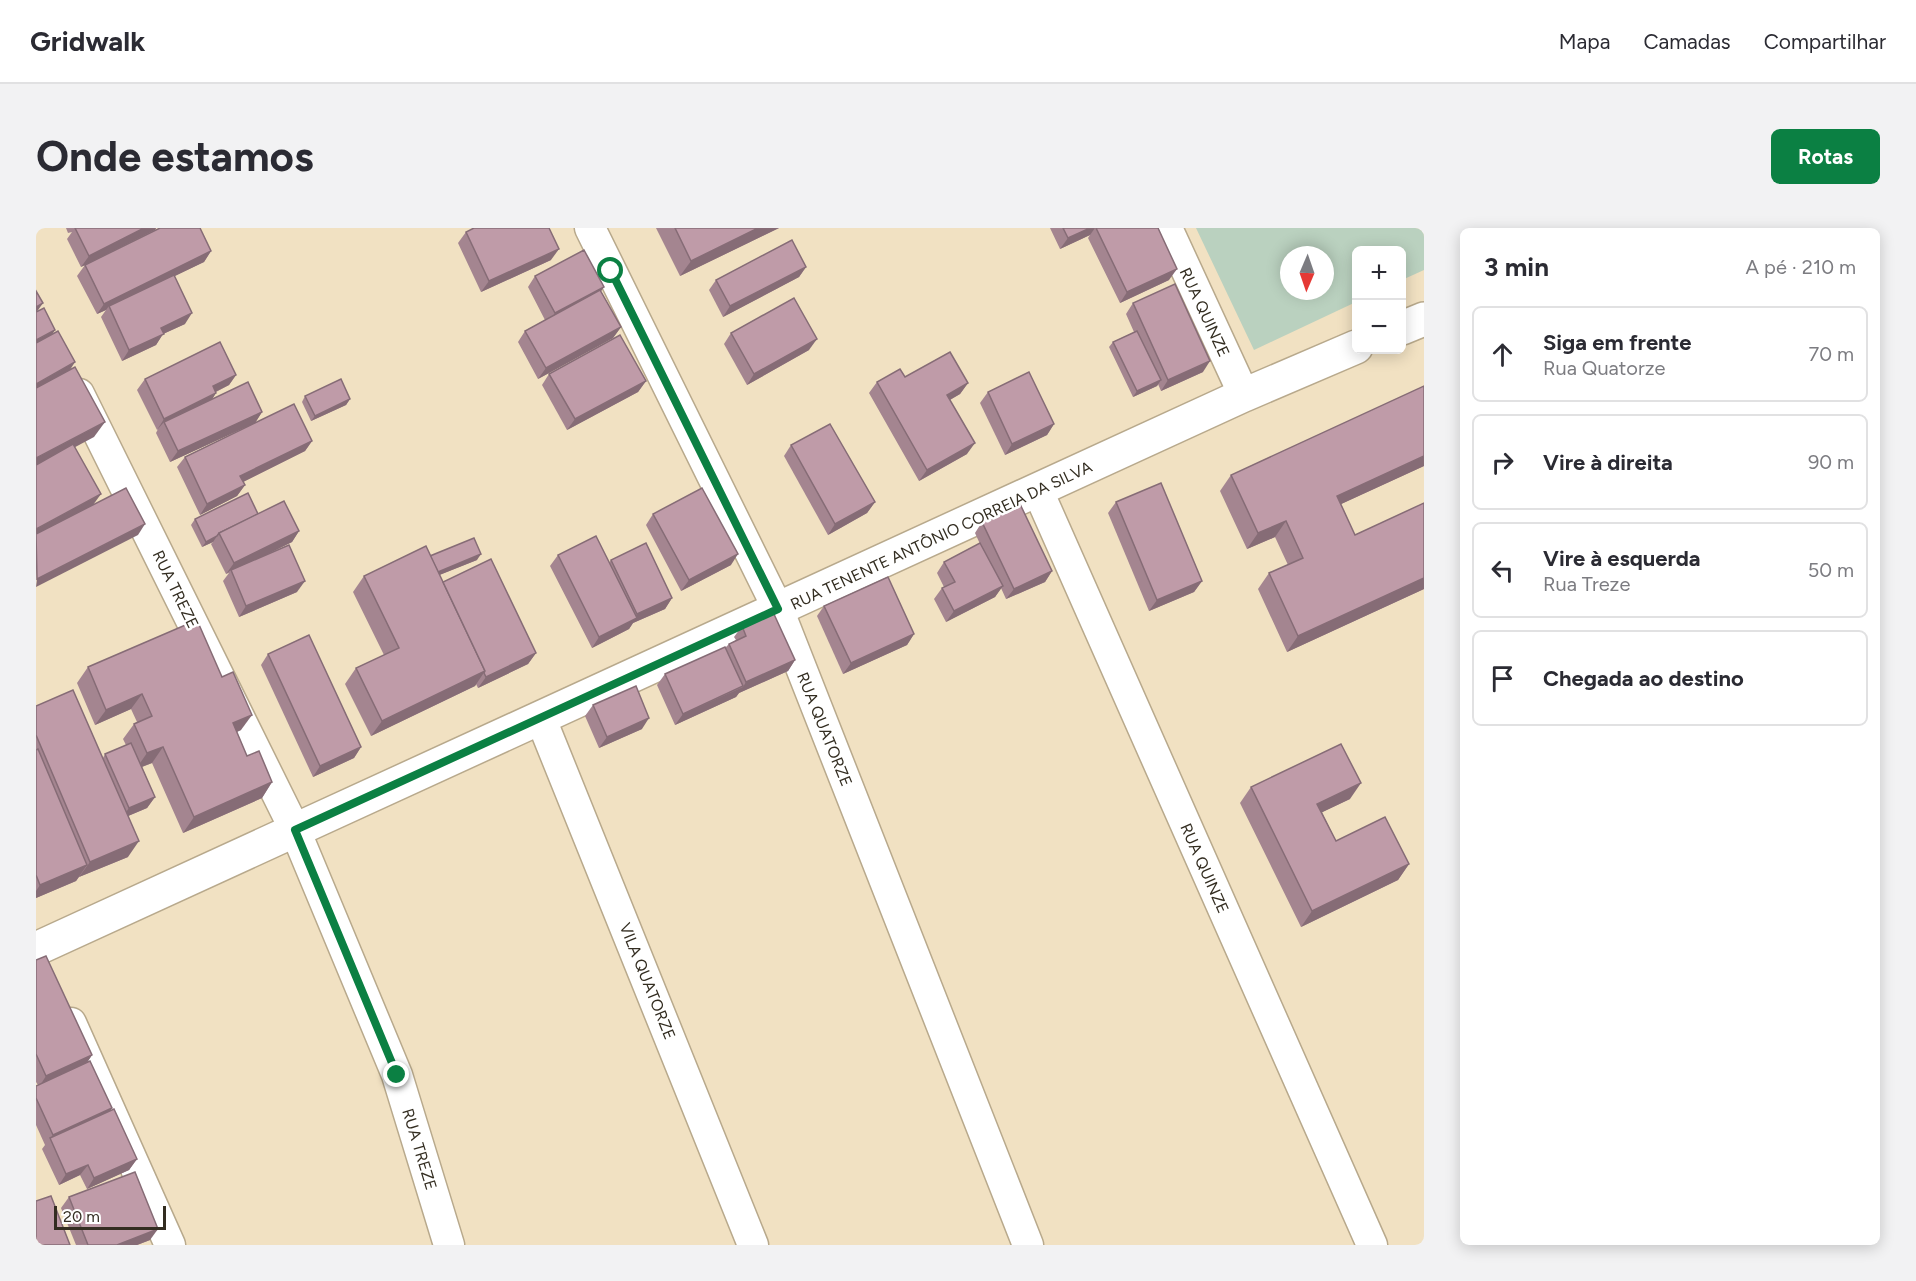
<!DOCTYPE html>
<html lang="pt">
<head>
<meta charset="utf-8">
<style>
  :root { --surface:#fff; --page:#f2f2f3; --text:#2b2b33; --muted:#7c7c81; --line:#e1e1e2; --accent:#0b8043 }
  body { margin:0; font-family:Figtree,sans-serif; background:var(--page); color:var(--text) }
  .controls { position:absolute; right:18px; top:18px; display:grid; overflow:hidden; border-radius:9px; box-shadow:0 3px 15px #0003 }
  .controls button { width:54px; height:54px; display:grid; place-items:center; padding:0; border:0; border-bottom:2px solid var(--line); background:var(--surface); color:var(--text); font:30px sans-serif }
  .compass { position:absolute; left:1244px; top:18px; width:54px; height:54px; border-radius:50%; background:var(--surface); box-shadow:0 3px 15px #0003; rotate:182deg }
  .scale { position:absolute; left:18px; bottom:15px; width:112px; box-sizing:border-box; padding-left:6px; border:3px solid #332d21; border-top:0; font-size:16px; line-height:21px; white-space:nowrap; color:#332d21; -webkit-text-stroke:4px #fff; paint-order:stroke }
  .stop { position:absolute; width:18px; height:18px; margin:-14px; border:4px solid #0b8043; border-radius:50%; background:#fff }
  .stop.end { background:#0b8043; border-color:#fff; box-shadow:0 2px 6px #0008 }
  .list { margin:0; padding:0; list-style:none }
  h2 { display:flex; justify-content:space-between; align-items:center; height:78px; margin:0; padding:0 24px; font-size:26px }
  h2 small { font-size:20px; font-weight:400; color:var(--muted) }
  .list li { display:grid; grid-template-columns:39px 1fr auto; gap:18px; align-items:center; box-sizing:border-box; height:96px; margin:0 12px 12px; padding:0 12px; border:2px solid var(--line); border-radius:9px }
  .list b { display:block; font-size:22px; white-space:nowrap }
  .list p { margin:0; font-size:20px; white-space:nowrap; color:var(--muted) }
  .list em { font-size:20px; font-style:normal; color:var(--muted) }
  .icon { flex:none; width:33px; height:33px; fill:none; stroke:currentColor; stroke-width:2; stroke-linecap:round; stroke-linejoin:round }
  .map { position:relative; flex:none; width:1388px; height:1017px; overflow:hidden; border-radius:9px }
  header { display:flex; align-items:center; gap:36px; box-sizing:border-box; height:84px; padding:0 30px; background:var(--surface); border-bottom:2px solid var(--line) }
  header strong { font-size:28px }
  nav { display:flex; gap:33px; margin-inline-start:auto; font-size:21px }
  .intro { display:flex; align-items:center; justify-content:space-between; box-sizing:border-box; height:144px; padding:0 36px }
  h1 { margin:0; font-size:42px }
  .button { padding:15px 27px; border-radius:9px; background:var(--accent); color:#fff; font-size:21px; font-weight:700 }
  main { display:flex; gap:36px; padding:0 36px }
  aside { flex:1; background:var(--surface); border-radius:9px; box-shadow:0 3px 15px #0003 }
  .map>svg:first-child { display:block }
  .green { fill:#bad1bf; fill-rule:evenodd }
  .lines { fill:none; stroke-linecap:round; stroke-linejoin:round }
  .minor-casing { stroke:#b8a98c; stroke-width:33 }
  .secondary-casing { stroke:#b8a98c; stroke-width:36 }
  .minor { stroke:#fff; stroke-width:30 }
  .secondary { stroke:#fff; stroke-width:33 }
  .wall { fill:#a48590 }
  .shaded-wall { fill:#866c76 }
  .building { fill:#bf9ba8; stroke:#866c76; stroke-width:1.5 }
  .route { stroke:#0b8043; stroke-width:8 }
  .labels { text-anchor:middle; stroke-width:5; stroke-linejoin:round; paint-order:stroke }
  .street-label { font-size:16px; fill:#332d21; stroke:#fff }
</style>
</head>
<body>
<header>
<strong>Gridwalk</strong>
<nav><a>Mapa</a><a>Camadas</a><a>Compartilhar</a></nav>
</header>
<div class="intro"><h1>Onde estamos</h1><a class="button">Rotas</a></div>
<main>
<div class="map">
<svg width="1388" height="1017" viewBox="0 0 1388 1017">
  <rect width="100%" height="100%" fill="#f1e1c2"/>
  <path class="green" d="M1160,0H1388V42L1366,52V22H1320V74L1218,122ZM1253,27H1289V63H1253Z"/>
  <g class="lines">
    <g class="minor-casing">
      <g id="minor">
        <polyline points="554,0 742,381 992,1017"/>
        <polyline points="1131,0 1208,167"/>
        <polyline points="43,166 259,602 361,847 413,1017"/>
        <polyline points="1002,263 1336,1017"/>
        <polyline points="505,491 717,1017"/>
        <polyline points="35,795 134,1017"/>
      </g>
    </g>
    <g class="secondary-casing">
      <g id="secondary">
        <polyline points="1366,100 1388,91"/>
        <polyline points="0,721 1208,167 1320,119"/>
      </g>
    </g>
    <use href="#minor" class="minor"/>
    <use href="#secondary" class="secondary"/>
  </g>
  <g class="wall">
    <polygon points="30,0 120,0 119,2 45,39 31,11 36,4 32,5"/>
    <polygon points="620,0 743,0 644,48"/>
    <polygon points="1014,0 1122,0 1133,52 1084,75 1052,10 1054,7 1024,21"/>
    <polygon points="430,4 515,32 445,64 422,15"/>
    <polygon points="175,23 168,34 138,48 149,96 127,106 120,117 86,133 65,89 70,82 61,86 41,48 49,37"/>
    <polygon points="770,39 763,49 687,89 673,62 680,52"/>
    <polygon points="499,48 568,59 565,63 585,99 577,110 502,151 482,114 489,103 509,92 492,59"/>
    <polygon points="1097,75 1167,144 1125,163 1122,156 1121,158 1097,169 1073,119 1077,114 1098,104 1090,86"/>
    <polygon points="695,105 773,122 711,157 688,116"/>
    <polygon points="513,146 610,153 602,164 531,202 506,157"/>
    <polygon points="200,147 193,157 180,164 180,165 176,171 226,184 219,195 276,213 269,223 207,254 209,257 201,268 164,287 141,239 149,229 218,195 134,234 120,205 122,201 121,202 101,162 109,151"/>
    <polygon points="869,149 932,155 924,166 914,172 931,226 883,253 833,165 841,154"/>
    <polygon points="952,164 1018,196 1011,207 969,227 944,175"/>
    <polygon points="269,168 314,171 310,177 275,193 266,174"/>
    <polygon points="755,217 839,274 831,285 792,307 748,228"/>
    <polygon points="1388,238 1305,276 1319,307 1388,275 1388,361 1251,424 1222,361 1233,345 1252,337 1239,309 1211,321 1184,263 1195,247"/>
    <polygon points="1080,274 1166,353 1158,364 1113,383 1072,285"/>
    <polygon points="222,286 263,303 256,314 220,332 261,364 203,389 187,353 193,345 190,346 175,316 177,314 166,319 155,297 159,291"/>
    <polygon points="617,286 695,337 645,363 610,297"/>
    <polygon points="946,294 1016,343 1009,354 970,371 965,360 959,369 910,394 898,371 906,360 908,359 901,345 908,334 944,316 939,305"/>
    <polygon points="522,327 573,335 575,332 636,370 629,381 597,395 593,401 556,420 514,338"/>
    <polygon points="394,328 441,332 403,347 407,354 500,425 492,436 442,460 440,456 439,458 335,508 309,456 320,440 348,427 317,364 328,348"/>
    <polygon points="788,378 878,406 871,417 807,446 781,388"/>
    <polygon points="706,398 759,432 752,443 703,465 700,469 639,497 621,457 629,446 689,420 693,416 700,412 698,409"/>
    <polygon points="232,426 325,519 318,530 277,549 225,437"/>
    <polygon points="52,439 205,502 201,504 211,528 236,554 226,570 147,605 116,535 106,539 119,569 111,580 92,588 92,629 43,649 40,653 0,670 0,478 67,530 69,526 90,517 87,511 98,496 101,494 95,481 59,497 41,455"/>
    <polygon points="557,477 606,501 563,520 549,488"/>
    <polygon points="1215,559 1314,571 1286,584 1300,613 1373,636 1362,652 1265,699 1204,575"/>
    <polygon points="0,732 56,827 51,834 76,880 74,882 101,931 93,942 51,961 44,947 23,957 6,921 9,917 0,897 0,858 2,857 0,854"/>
    <polygon points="33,969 114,1012 101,1017 40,1017 25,980"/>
  </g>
  <g class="shaded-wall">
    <polygon points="108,0 120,0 119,2 45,39 53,28"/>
    <polygon points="722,0 743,0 644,48 655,33"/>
    <polygon points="1054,0 1059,0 1054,7 1024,21 1032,10"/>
    <polygon points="523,21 515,32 445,64 453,53"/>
    <polygon points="175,23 168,34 73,80 73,78 70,82 61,86 68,76"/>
    <polygon points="770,39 763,49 687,89 694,78"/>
    <polygon points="1141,41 1133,52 1084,75 1091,64"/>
    <polygon points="568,59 560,70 512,96 519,85"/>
    <polygon points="7,75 0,85 0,79"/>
    <polygon points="156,85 149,96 127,106 120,117 86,133 93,122 125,100"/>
    <polygon points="585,99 577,110 502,151 510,140"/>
    <polygon points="19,102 12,113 0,119 0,112"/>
    <polygon points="781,111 773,122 711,157 718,146"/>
    <polygon points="1174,133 1167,144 1125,163 1132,152"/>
    <polygon points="39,134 32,145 0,163 0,156"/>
    <polygon points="200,147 193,157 169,169 177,158"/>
    <polygon points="1125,152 1121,158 1097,169 1101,163"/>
    <polygon points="610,153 602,164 531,202 539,191"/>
    <polygon points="932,155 924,166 903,178 911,167"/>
    <polygon points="180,165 173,176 128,194 121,202 128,191"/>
    <polygon points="314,171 310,177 275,193 279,188"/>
    <polygon points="226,184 219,195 134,234 142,223"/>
    <polygon points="69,194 58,209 0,240 0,230"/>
    <polygon points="1018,196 1011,207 969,227 976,216"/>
    <polygon points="276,213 269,223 197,259 204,248"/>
    <polygon points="939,215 931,226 883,253 891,242"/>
    <polygon points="1388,228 1388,238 1290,283 1301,268"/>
    <polygon points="209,257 201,268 164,287 171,276"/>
    <polygon points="65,266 57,277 0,308 0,301"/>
    <polygon points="839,274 831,285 792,307 799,296"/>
    <polygon points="1250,293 1239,309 1211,321 1222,305"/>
    <polygon points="109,296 102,307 0,359 1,351"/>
    <polygon points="263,303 256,314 195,344 195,342 190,346 198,335"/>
    <polygon points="181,308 177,314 166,319 170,314"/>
    <polygon points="445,326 441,332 391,352 395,346"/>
    <polygon points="702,326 695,337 645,363 653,352"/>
    <polygon points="1016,343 1009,354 970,371 978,361"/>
    <polygon points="1388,350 1388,361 1251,424 1262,408"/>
    <polygon points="269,353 261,364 203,389 210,378"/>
    <polygon points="1166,353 1158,364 1113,383 1121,372"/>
    <polygon points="967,358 959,369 910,394 918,383"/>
    <polygon points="636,370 629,381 597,395 593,401 556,420 563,409 597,392 601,386"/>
    <polygon points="878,406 871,417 807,446 815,435"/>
    <polygon points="500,425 492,436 442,460 450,449"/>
    <polygon points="759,432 752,443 703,465 700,469 639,497 647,486 707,459 710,454"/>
    <polygon points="449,443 439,458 335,508 346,493"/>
    <polygon points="106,466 95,481 59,497 70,482"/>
    <polygon points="216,487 205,502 186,510 197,495"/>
    <polygon points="613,490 606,501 563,520 571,509"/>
    <polygon points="127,519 116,535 100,541 111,525"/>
    <polygon points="325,519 318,530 277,549 284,538"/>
    <polygon points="236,554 226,570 147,605 158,589"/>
    <polygon points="1325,555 1314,571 1270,592 1281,576"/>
    <polygon points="119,569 111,580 85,591 93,580"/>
    <polygon points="103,613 92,629 43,649 54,634"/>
    <polygon points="1373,636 1362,652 1265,699 1276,683"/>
    <polygon points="51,637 40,653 0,670 0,663 4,657"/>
    <polygon points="56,827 49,838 3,859 10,848"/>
    <polygon points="76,880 69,891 14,912 17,907"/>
    <polygon points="101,931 93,942 51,961 58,950"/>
    <polygon points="52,937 44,947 23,957 30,946"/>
    <polygon points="122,1001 114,1012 101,1017 81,1017"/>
  </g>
  <g class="building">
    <polygon points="39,0 108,0 53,28"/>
    <polygon points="124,0 164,0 175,23 68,76 49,37"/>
    <polygon points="438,0 513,0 523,21 453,53 430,4"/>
    <polygon points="639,0 722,0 655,33"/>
    <polygon points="1027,0 1054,0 1032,10"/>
    <polygon points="1060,0 1122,0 1141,41 1091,64"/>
    <polygon points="756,12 770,39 694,78 680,52"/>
    <polygon points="548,22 568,59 519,85 499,48"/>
    <polygon points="138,47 156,85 125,100 128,106 93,122 73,78"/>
    <polygon points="1139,56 1174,133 1132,152 1097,75"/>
    <polygon points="564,62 585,99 510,140 489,103"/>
    <polygon points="0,63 7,75 0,79"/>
    <polygon points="758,70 781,111 718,146 695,105"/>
    <polygon points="8,80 19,102 0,112 0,84"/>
    <polygon points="22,103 39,134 0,156 0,115"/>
    <polygon points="1101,103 1125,152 1101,163 1077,114"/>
    <polygon points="584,107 610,153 539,191 513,146"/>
    <polygon points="184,114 200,147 177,158 180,165 128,191 109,151"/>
    <polygon points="914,124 932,155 911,167 939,215 891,242 841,154 864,141 869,149"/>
    <polygon points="39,139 69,194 0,230 0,160"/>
    <polygon points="993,144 1018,196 976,216 952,164"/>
    <polygon points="305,151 314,171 279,188 269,168"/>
    <polygon points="212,154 226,184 142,223 128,194"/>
    <polygon points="1388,158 1388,228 1301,268 1319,307 1388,275 1388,350 1262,408 1233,345 1267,330 1250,293 1222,305 1195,247"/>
    <polygon points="258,176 276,213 204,248 209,257 171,276 149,229"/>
    <polygon points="794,196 839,274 799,296 755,217"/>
    <polygon points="37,216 65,266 0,301 0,237"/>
    <polygon points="1125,255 1166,353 1121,372 1080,274"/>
    <polygon points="90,260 109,296 1,351 0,306"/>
    <polygon points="666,260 702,326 653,352 617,286"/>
    <polygon points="212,265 222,286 183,305 181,308 170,314 159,291"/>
    <polygon points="248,273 263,303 198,335 183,305"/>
    <polygon points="984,276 1016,343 978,361 946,294"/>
    <polygon points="560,308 601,390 563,409 522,327"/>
    <polygon points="438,310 445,326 402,344 394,328"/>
    <polygon points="610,315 636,370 601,386 575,332"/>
    <polygon points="944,315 967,358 918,383 906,360 919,354 908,334"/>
    <polygon points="253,317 269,353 210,378 195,342"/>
    <polygon points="390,318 449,443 346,493 320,440 363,420 328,348"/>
    <polygon points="455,331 500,425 450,449 448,445 449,443 407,354"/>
    <polygon points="852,349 878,406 815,435 788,378"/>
    <polygon points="737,384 759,432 710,454 693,416 710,408 706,398"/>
    <polygon points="161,392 186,449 197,444 216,487 197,495 211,528 223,523 236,554 158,589 127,519 111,525 98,496 116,488 106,466 70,482 52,439"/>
    <polygon points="273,407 325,519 284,538 232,426"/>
    <polygon points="689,419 707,458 647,486 629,446"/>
    <polygon points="600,458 613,490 571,509 557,477"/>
    <polygon points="37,462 103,613 54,634 0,507 0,478"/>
    <polygon points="95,515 119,569 93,580 69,526"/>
    <polygon points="1305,516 1325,555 1281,576 1300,613 1349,589 1373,636 1276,683 1215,559"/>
    <polygon points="2,521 51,637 4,657 0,647 0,522"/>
    <polygon points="10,728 56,827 10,848 0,826 0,732"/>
    <polygon points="54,833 76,880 17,907 0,870 0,858"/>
    <polygon points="78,881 101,931 58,950 52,937 30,946 14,910"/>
    <polygon points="99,944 122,1001 81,1017 52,1017 33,969"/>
    <polygon points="15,968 34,1017 0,1017 0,973"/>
  </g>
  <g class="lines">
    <polyline class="route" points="361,847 259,602 742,381 575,43"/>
  </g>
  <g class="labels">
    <g class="street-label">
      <text transform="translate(1169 84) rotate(65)" y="6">RUA QUINZE</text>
      <text transform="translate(905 307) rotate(-25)" y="6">RUA TENENTE ANTÔNIO CORREIA DA SILVA</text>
      <text transform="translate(140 361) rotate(64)" y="6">RUA TREZE</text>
      <text transform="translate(789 501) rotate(68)" y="6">RUA QUATORZE</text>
      <text transform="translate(1169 640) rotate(66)" y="6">RUA QUINZE</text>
      <text transform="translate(612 753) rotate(68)" y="6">VILA QUATORZE</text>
      <text transform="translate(384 921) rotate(73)" y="6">RUA TREZE</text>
    </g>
  </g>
</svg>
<div class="controls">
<button>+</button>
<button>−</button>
</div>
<svg class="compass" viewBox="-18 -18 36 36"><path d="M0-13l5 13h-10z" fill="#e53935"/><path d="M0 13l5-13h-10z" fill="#7c7c81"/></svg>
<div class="scale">20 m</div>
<div class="stop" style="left:575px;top:43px"></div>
<div class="stop end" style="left:361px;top:847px"></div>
</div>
<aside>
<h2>3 min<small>A pé · 210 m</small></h2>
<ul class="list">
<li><svg class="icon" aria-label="ahead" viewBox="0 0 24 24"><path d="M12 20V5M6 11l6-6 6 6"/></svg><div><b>Siga em frente</b><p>Rua Quatorze</p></div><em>70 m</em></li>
<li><svg class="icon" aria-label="right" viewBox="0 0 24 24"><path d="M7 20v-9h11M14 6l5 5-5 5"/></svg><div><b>Vire à direita</b></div><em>90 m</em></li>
<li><svg class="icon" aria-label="left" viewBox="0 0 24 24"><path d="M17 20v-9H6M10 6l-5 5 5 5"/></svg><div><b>Vire à esquerda</b><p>Rua Treze</p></div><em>50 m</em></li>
<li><svg class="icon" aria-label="arrive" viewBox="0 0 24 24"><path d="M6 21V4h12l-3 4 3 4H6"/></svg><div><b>Chegada ao destino</b></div></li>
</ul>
</aside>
</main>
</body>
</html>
